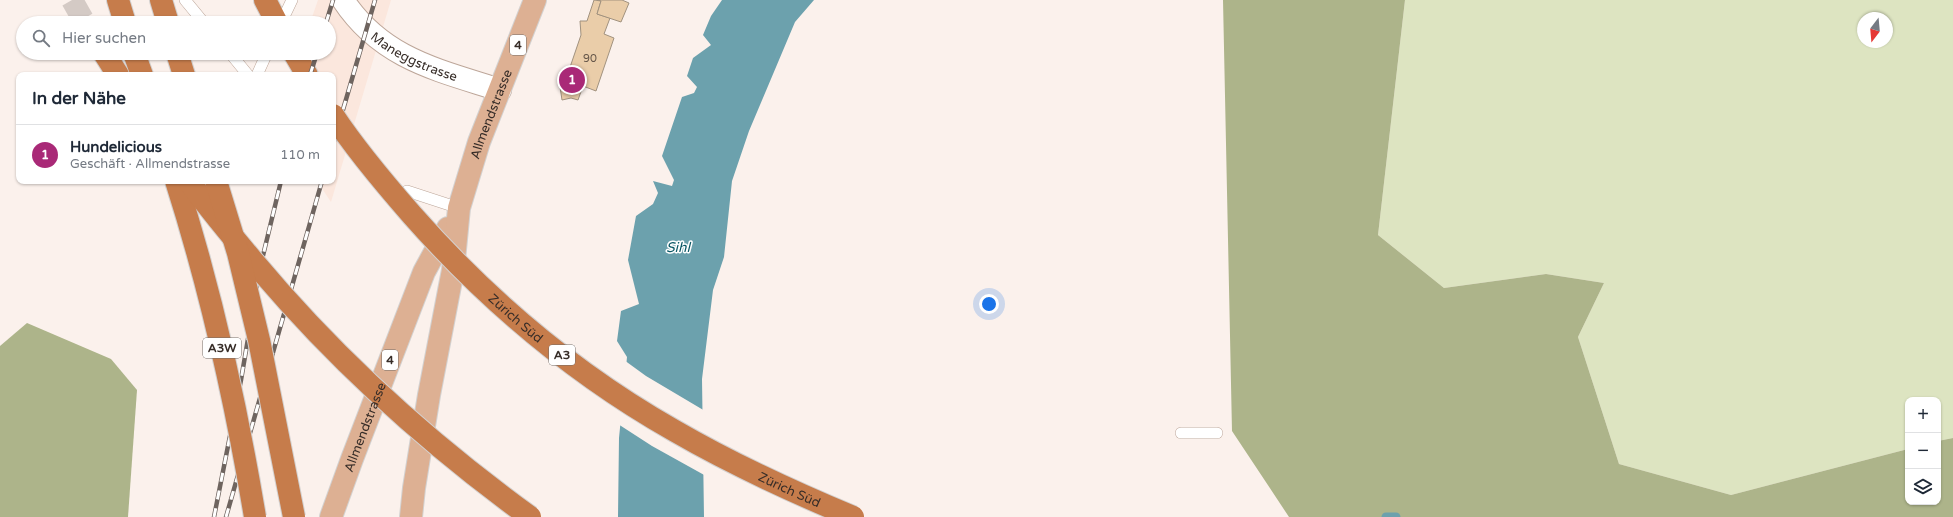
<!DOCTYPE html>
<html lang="de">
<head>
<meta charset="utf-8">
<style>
  :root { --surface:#fff; --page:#f6f6f7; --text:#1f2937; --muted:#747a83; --line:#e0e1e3; --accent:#a92977 }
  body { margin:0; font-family:"Varela Round",sans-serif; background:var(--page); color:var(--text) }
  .controls { position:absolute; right:12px; bottom:12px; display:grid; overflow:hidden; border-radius:8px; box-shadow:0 1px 3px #0004 }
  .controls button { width:36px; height:36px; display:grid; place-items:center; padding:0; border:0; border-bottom:1px solid var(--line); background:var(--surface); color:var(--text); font:20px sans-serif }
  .compass { position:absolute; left:1857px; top:12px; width:36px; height:36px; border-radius:50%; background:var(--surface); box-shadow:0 1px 3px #0004; rotate:196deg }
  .you { position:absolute; left:989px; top:304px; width:14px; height:14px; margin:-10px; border:3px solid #fff; border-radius:50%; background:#1a73e8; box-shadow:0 0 0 6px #1a73e833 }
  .badge { display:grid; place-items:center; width:26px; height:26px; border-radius:50%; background:var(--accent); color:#fff; font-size:13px; font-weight:700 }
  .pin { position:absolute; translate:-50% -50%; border:2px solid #fff; box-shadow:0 1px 4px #0006 }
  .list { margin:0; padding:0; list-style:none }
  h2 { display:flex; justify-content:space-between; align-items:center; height:52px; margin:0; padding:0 16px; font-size:17px }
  h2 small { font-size:13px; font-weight:400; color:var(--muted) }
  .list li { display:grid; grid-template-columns:26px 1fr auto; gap:12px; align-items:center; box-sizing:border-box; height:60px; padding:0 16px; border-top:1px solid var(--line) }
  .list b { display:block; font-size:15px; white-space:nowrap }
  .list p { margin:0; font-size:13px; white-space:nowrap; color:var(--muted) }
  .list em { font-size:13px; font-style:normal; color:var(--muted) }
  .icon { flex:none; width:22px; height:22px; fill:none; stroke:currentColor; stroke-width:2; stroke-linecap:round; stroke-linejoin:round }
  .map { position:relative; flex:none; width:1953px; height:517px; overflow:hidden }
  .search { position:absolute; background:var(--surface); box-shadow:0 1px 3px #0004; left:16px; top:16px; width:320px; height:44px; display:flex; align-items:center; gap:10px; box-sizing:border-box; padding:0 14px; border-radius:22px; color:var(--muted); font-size:15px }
  .panel { position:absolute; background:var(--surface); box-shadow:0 1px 3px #0004; left:16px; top:72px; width:320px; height:112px; border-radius:8px }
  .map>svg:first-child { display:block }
  .built { fill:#fbe7dd }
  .green { fill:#dde4c1; fill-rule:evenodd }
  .forest { fill:#adb48a }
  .water { fill:#6ca1ad }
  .pier { fill:#fbf1ec }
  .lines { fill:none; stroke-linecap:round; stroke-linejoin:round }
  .stream { stroke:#6ca1ad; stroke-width:9 }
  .building { fill:#eacda9; stroke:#a1927f }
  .highway-tunnel { stroke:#d4cac5; stroke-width:22; stroke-dasharray:22 11; stroke-linecap:butt }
  .lane-casing { stroke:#bda699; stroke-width:12 }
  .street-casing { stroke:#bda699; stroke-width:24 }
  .primary-casing { stroke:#d3d1d0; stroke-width:24 }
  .highway-casing { stroke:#d3d1d0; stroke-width:24 }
  .lane { stroke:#fff; stroke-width:11 }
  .street { stroke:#fff; stroke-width:22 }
  .primary { stroke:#ddb093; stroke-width:22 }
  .highway { stroke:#c67c4b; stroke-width:22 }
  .rail-casing { stroke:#6e645f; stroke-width:4.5 }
  .rail { stroke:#fff; stroke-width:3; stroke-dasharray:9; stroke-linecap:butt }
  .highway-bridge-casing { stroke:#d3d1d0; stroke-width:24; stroke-linecap:butt }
  .highway-bridge { stroke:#c67c4b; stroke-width:22 }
  .labels { text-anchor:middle; stroke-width:3; stroke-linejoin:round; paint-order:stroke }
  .number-label { font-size:11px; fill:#645548 }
  .shield { fill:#fff; stroke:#736c68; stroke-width:1 }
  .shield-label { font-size:12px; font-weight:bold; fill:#372d28 }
  .street-label { font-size:13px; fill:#372d28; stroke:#fff }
  .water-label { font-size:14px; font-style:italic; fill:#0a5765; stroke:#fff }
</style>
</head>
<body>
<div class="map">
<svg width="1953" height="517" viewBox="0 0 1953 517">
  <rect width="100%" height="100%" fill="#fbf1ec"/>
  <polygon class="built" points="318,0 391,0 331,202 317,181 333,181 333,75 295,75 301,53 329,53 329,23 310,23"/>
  <path class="green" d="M1405,0H1953V438L1938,441V400H1908V449L1731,495L1619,464L1578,337L1604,283L1546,274L1444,288L1378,235ZM1863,18H1887V42H1863Z"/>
  <g class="forest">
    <polygon points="1223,0 1405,0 1378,235 1444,288 1546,274 1604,283 1578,337 1619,464 1731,495 1908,449 1908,502 1938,502 1938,441 1953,438 1953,517 1289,517 1232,431"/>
    <polygon points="27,323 111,359 137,390 128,517 0,517 0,346"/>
  </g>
  <polygon class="water" points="722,0 814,0 795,22 749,131 732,181 724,257 713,290 702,379 704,517 618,517 619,438 627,357 617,341 621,311 639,304 628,260 636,216 653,204 658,193 653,181 672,186 674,180 662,156 682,97 694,93 697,87 687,76 693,58 711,45 703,35 711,16"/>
  <polygon class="pier" points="624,360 646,376 705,411 706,476 652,446 618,424"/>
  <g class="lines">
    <polyline class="stream" points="1386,517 1396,517"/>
  </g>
  <g class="building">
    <polygon points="594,0 601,1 597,14 610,18 604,34 614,38 596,91 583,86 578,100 571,98 562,100 559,80 566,79 581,35 580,21 587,21"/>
    <polygon points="598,0 622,0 629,3 621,22 597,14 601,1"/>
  </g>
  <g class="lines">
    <polyline class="highway-tunnel" points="72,0 85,23"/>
    <g class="lane-casing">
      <g id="lane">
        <polyline points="185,0 204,23"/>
        <polyline points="281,23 292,0"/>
        <polyline points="230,53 248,75"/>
        <polyline points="257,75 267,53"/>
        <polyline points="407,191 459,208"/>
        <polyline points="1181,433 1217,433"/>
      </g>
    </g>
    <g class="street-casing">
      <g id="street">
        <path id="s1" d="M343,0C382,59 438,70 500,90"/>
      </g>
    </g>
    <g class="primary-casing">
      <g id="primary">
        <path id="s2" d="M331,517L352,459L424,272L448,228"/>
        <path id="s3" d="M411,517L414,488L429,395L453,270L459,208L479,142L535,0"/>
      </g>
    </g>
    <g class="highway-casing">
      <g id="highway">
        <polyline points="118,0 125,23"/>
        <polyline points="161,0 168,23"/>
        <polyline points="265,0 277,23"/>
        <polyline points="104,53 118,75"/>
        <polyline points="134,53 142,75"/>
        <polyline points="177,53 184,75"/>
        <polyline points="294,53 307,75"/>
      </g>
    </g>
    <use href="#lane" class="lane"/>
    <use href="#street" class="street"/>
    <use href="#primary" class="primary"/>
    <use href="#highway" class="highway"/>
    <g class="rail-casing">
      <g id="rail">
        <polyline points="326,23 333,0"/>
        <polyline points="310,75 317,53"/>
        <polyline points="333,144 375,0"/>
        <polyline points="214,517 241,380 260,268 281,181"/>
        <polyline points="226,517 322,181"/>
      </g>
    </g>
    <use href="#rail" class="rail"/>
    <g class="highway-bridge-casing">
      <g id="highway-bridge">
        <path id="s4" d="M333,115C356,150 384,183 412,215C487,300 576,375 675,431C732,464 793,492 853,517"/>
        <path d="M176,181C211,291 236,403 255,517"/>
        <path d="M189,181C209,209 231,235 253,261C334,358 428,443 530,517"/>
        <polyline points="216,181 238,253 259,340 294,517"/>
      </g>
    </g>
    <use href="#highway-bridge" class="highway-bridge"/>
  </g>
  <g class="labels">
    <g class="number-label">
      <text x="590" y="62">90</text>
    </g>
    <g class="shield">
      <rect x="510" y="35" width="16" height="20" rx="3"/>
      <rect x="203" y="338" width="38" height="20" rx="3"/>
      <rect x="549" y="345" width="26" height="20" rx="3"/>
      <rect x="382" y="350" width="16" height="20" rx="3"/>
    </g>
    <g class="shield-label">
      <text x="518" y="49">4</text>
      <text x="222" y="352">A3W</text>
      <text x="562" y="359">A3</text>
      <text x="390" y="364">4</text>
    </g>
    <g class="street-label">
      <text dy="5" stroke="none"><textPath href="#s1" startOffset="93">Maneggstrasse</textPath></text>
      <text dy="5" stroke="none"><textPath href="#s3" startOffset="412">Allmendstrasse</textPath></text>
      <text dy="5" stroke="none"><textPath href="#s4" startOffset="274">Zürich Süd</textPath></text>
      <text dy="5" stroke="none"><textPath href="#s2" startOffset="96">Allmendstrasse</textPath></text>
      <text dy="5" stroke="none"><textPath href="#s4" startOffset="598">Zürich Süd</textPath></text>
    </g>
    <g class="water-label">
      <text x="678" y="252">Sihl</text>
    </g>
  </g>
</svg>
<div class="controls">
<button>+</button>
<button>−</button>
<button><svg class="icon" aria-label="layers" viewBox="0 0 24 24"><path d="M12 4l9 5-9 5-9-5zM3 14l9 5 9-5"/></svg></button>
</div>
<svg class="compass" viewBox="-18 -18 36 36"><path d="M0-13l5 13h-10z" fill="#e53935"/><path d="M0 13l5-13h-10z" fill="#747a83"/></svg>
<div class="you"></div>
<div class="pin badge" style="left:572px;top:80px">1</div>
<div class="search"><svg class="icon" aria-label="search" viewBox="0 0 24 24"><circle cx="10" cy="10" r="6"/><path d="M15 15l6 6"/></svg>Hier suchen</div>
<section class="panel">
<h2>In der Nähe<small></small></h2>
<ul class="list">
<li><span class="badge">1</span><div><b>Hundelicious</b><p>Geschäft · Allmendstrasse</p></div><em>110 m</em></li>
</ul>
</section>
</div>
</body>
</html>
